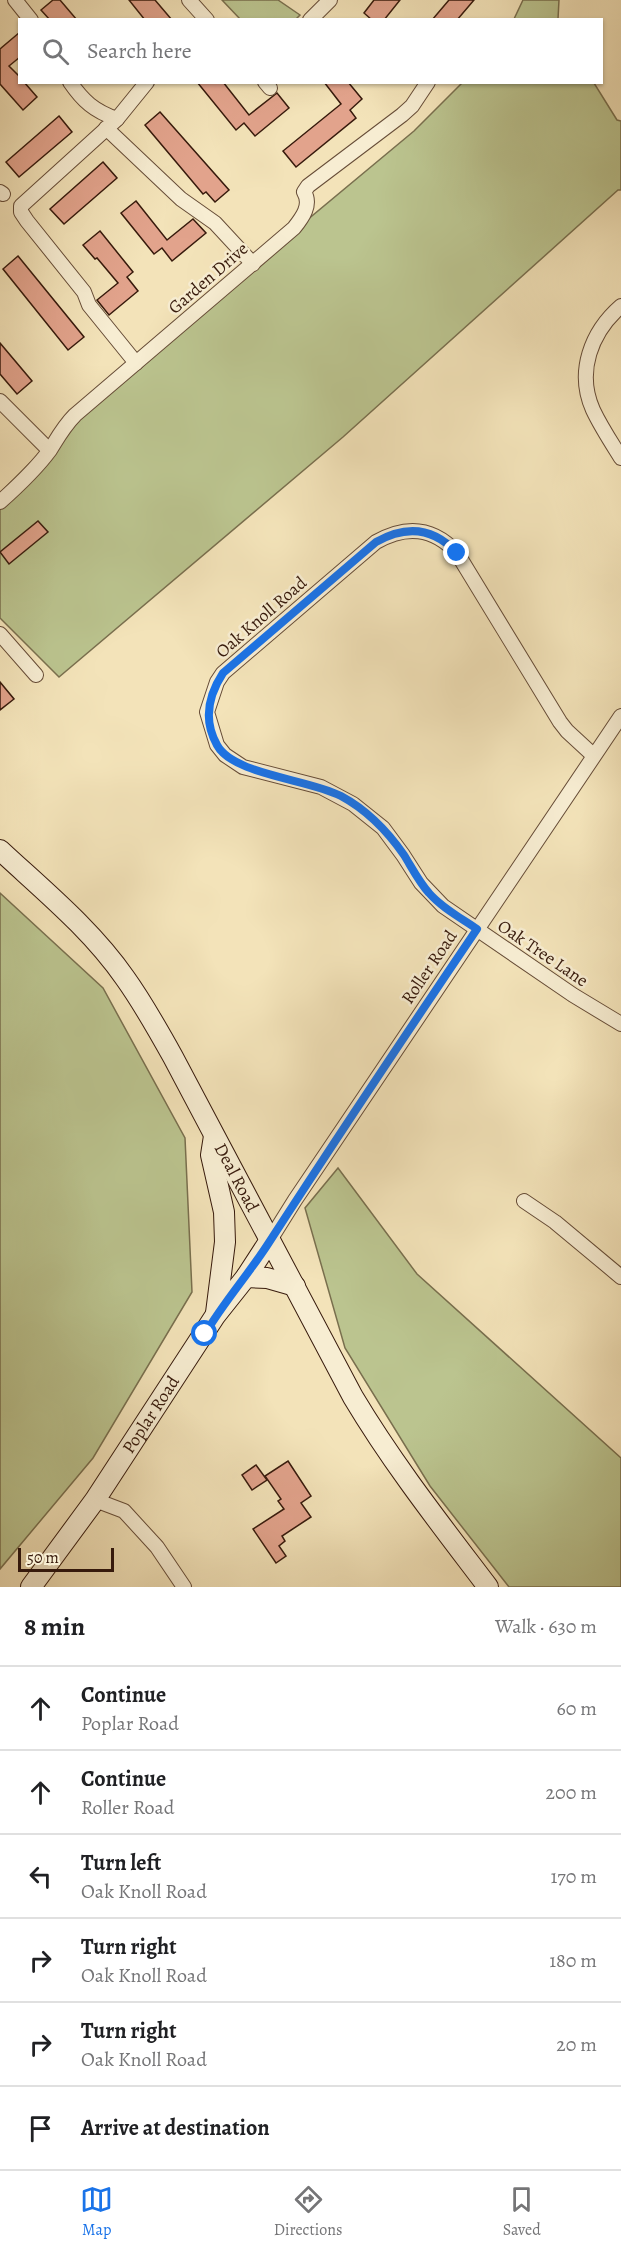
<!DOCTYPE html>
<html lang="en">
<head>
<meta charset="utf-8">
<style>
  :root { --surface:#fff; --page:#f2f2f2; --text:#202124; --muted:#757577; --line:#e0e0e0; --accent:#1a73e8 }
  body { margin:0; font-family:Alegreya,serif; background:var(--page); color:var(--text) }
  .scale { position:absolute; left:18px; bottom:15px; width:96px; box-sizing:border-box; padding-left:6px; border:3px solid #371a0c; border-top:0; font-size:16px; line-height:21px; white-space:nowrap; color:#371a0c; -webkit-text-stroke:4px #f7edd2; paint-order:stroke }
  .stop { position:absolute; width:18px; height:18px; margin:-14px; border:4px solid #1a73e8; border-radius:50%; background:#fff }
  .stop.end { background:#1a73e8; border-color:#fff; box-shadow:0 2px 6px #0008 }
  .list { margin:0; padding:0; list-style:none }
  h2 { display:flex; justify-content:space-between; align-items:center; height:78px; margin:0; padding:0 24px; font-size:26px }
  h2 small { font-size:20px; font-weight:400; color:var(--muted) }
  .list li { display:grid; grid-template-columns:39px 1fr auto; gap:18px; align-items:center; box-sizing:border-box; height:84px; padding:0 24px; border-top:2px solid var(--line) }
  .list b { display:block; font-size:22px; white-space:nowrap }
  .list p { margin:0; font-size:20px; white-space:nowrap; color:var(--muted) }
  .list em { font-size:20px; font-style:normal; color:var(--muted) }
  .icon { flex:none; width:33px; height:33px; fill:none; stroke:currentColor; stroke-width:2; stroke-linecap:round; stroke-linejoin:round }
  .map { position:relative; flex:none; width:621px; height:1587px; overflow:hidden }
  .search { position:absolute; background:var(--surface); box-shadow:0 2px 4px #0004; left:18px; right:18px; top:18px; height:66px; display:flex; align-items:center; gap:15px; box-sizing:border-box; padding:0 21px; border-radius:0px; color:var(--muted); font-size:22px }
  .sheet { height:582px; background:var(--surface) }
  nav { display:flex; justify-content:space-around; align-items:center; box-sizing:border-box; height:84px; border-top:2px solid var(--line); background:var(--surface); font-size:16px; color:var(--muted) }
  nav a { display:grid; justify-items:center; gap:3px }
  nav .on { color:var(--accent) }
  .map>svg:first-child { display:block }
  .green { fill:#bbc48f; stroke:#796f4e; stroke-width:1.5 }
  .building { fill:#e2a38c; stroke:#371a0c; stroke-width:1.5 }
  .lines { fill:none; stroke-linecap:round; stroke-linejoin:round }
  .street-casing { stroke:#664c37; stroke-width:16 }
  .secondary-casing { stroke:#371a0c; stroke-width:22 }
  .street { stroke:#f7edd2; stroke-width:14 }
  .secondary { stroke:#f7edd2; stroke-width:20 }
  .route { stroke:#1a73e8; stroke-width:8 }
  .labels { text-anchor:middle; stroke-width:5; stroke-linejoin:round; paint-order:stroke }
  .street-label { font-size:18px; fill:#371a0c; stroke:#f7edd2 }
</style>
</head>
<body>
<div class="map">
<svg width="621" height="1587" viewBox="0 0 621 1587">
  <rect width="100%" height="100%" fill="#f3e3b9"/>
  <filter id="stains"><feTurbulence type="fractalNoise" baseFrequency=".00333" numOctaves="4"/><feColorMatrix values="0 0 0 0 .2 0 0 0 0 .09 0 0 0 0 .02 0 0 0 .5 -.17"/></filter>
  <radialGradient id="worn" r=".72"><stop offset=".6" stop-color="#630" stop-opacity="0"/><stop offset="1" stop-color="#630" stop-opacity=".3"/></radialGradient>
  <g class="green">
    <polygon points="222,0 278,0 300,15 296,19 240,19"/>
    <polygon points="523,0 559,0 558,19 514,19"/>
    <polygon points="462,83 594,83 617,120 621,121 621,190 618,190 343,437 59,677 0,618 0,493 104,389 414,131"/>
    <polygon points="0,893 103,988 185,1138 192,1292 93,1458 0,1569"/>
    <polygon points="338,1168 417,1274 621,1458 621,1587 509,1587 430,1486 345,1348 305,1208"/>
  </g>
  <g class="building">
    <polygon points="53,0 60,0 77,20 50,20 41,10"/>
    <polygon points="129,0 155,0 172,20 145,20"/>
    <polygon points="374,0 400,0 384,20 372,20 364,13"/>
    <polygon points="449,0 474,0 457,20 432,20"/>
    <polygon points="20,32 20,57 9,66 20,77 20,82 24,82 37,97 23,110 0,84 0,49"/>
    <polygon points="197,82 223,82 249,115 277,93 289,108 255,136 244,123 236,130"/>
    <polygon points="324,82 348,82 362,99 350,110 356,118 296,167 283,151 341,104"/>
    <polygon points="160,112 229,190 215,202 206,192 203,194 145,125"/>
    <polygon points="59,116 72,132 19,177 6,162"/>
    <polygon points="103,162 117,178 64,224 50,209"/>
    <polygon points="136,201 167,240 193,219 206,233 172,261 162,248 154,254 121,213"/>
    <polygon points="100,231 133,272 127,277 138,291 109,315 97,300 118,283 97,258 95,259 83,245"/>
    <polygon points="18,256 84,337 68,350 3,269"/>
    <polygon points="0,343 32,381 17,394 0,374"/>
    <polygon points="38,521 48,532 9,564 0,552"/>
    <polygon points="0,682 14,699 0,710"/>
    <polygon points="288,1461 311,1496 301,1503 311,1517 282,1536 285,1541 279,1546 286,1556 276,1563 253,1529 284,1509 278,1501 281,1499 265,1476"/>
    <polygon points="256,1465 267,1480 252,1490 242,1475"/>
  </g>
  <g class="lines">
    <g class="street-casing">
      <g id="street">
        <polyline points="15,0 31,20"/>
        <polyline points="189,0 207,20"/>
        <polyline points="310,20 330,0"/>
        <path d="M70,82C83,101 94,111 117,119"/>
        <polyline points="265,82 270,88"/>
        <polyline points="106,128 181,199 215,223 253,264"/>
        <polyline points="0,192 3,194"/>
        <path d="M621,306C591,332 576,372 593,410C601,427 611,442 621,458"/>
        <polyline points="136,363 89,305 84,292 27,221 21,212 21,206 117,119 147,82"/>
        <polyline points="0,401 49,450"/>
        <path d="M0,502C18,486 36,469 50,450C58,437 64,426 75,415L294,228C302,218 312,205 304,192L308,186L402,115L412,106L428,82"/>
        <polyline points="0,634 36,675"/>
        <path d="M593,755L567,731L560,722L457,553C433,527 406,525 376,542L223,673L217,682L207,712L217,745L225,755L243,767L321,787L353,804L383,828L403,855L421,883L443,906L573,995L621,1024"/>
        <polyline points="524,1201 555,1222 621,1277"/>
        <polyline points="270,1240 295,1200 621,716"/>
        <polyline points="95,1500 124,1511 157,1547 184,1587"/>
      </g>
    </g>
    <g class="secondary-casing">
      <g id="secondary">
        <path id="s1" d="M0,850C43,890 91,929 125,978C143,1003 158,1030 173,1057L353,1397C393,1464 441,1525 488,1587"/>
        <polyline points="214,1136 211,1155 224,1212 225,1242 216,1313"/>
        <polyline points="246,1277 267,1278 295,1286"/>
        <path id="s2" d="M31,1587L95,1500L215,1316L246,1277L270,1240"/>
      </g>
    </g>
    <use href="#street" class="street"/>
    <use href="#secondary" class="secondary"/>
  </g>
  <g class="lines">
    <path class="route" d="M205,1334C223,1303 248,1275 268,1244C336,1139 406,1034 477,929C461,918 442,908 429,893C419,882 412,868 404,855C388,832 367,810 341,796C309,779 233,775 217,745C203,720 208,696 223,673L376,542C406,525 433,527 457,553"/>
  </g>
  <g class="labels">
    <g class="street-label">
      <text transform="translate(208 278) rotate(-41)" y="6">Garden Drive</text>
      <text transform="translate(261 617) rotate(-41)" y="6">Oak Knoll Road</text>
      <text transform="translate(543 953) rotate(34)" y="6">Oak Tree Lane</text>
      <text transform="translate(429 967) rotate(-56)" y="6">Roller Road</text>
      <text dy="6" stroke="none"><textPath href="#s1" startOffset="408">Deal Road</textPath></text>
      <text dy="6" stroke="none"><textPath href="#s2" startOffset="210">Poplar Road</textPath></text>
    </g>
  </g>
  <rect width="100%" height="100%" filter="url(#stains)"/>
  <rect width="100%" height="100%" fill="url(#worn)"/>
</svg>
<div class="scale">50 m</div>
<div class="stop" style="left:205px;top:1334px"></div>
<div class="stop end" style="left:457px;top:553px"></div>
<div class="search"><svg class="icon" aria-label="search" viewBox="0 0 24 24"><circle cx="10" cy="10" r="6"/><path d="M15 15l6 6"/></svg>Search here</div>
</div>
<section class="sheet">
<h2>8 min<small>Walk · 630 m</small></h2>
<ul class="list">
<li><svg class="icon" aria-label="ahead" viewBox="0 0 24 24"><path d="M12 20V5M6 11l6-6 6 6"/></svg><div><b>Continue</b><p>Poplar Road</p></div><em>60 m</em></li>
<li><svg class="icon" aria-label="ahead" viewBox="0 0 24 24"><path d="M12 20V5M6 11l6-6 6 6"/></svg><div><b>Continue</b><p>Roller Road</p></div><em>200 m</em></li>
<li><svg class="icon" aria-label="left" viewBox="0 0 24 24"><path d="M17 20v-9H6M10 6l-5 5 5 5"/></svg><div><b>Turn left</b><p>Oak Knoll Road</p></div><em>170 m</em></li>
<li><svg class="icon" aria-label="right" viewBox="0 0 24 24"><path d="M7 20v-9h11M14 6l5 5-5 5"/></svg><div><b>Turn right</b><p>Oak Knoll Road</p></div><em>180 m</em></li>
<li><svg class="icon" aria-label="right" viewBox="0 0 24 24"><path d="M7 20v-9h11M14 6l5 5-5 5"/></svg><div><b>Turn right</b><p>Oak Knoll Road</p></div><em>20 m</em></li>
<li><svg class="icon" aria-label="arrive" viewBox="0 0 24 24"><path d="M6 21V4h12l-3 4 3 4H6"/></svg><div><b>Arrive at destination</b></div></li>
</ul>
</section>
<nav>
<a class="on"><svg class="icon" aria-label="map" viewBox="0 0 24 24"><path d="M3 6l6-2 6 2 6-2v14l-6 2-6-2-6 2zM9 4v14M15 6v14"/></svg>Map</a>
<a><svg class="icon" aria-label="directions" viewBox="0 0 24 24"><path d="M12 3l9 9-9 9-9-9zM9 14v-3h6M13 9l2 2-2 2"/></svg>Directions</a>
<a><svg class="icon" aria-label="saved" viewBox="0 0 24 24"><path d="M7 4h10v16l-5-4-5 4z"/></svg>Saved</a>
</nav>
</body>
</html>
